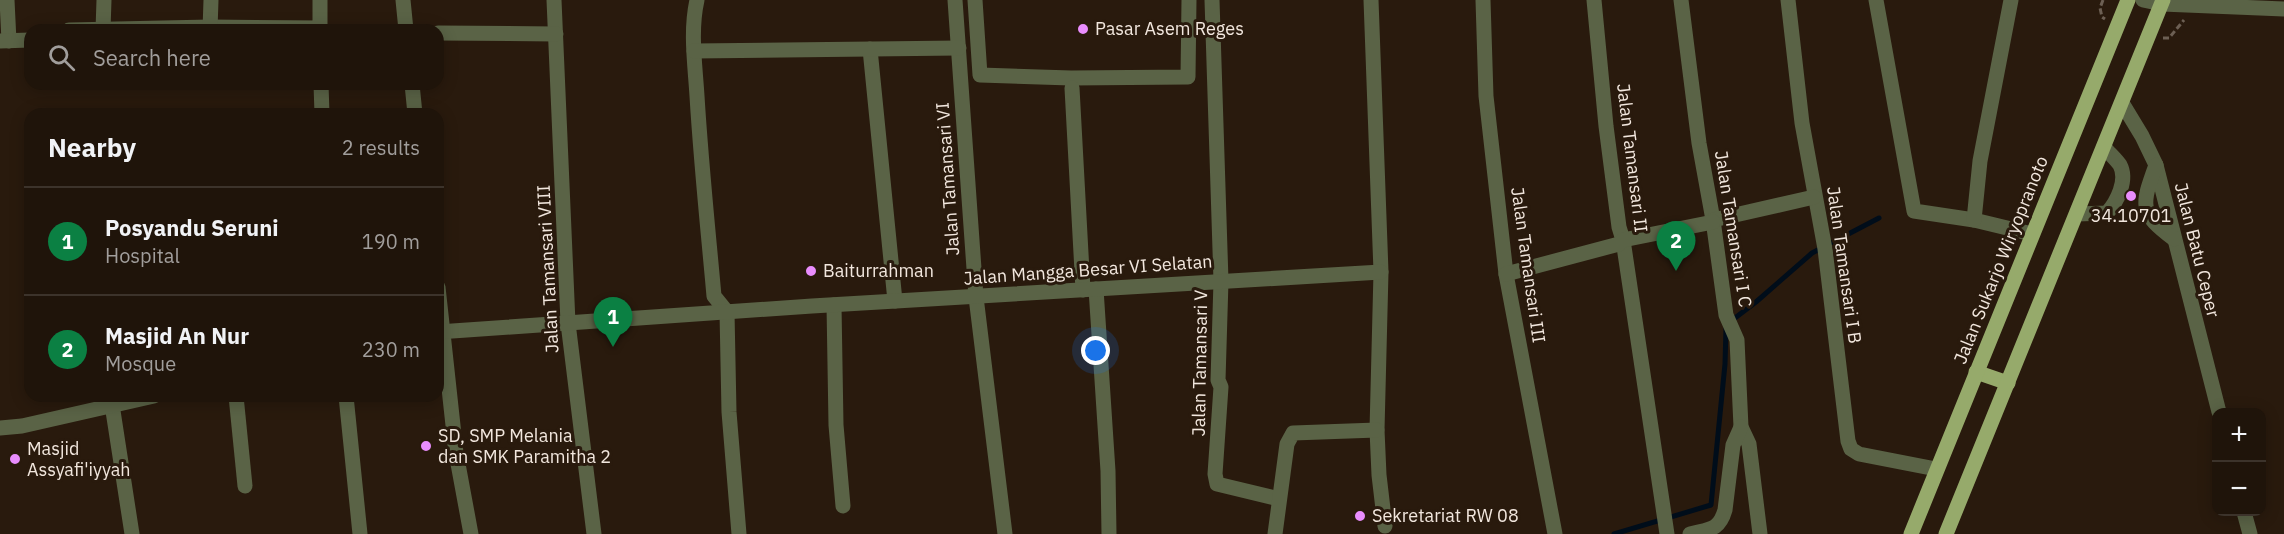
<!DOCTYPE html>
<html lang="en">
<head>
<meta charset="utf-8">
<style>
  :root { --surface:#1f140a; --page:#2c2118; --text:#f1f3f6; --muted:#a19e9c; --line:#3c332b; --accent:#0b8043 }
  body { margin:0; font-family:"IBM Plex Sans",sans-serif; background:var(--page); color:var(--text) }
  .controls { position:absolute; right:18px; bottom:18px; display:grid; overflow:hidden; border-radius:12px; box-shadow:0 3px 15px #0003 }
  .controls button { width:54px; height:54px; display:grid; place-items:center; padding:0; border:0; border-bottom:2px solid var(--line); background:var(--surface); color:var(--text); font:30px sans-serif }
  .you { position:absolute; left:1096px; top:351px; width:21px; height:21px; margin:-15px; border:4px solid #fff; border-radius:50%; background:#1a73e8; box-shadow:0 0 0 9px #1a73e833 }
  .badge { display:grid; place-items:center; width:39px; height:39px; border-radius:50%; background:var(--accent); color:#fff; font-size:20px; font-weight:700 }
  .pin { position:absolute; translate:-50% -50px; filter:drop-shadow(0 2px 3px #0008) }
  .pin::after { content:''; position:absolute; top:32px; width:21px; height:18px; background:inherit; clip-path:polygon(0 0,100% 0,50% 100%) }
  .list { margin:0; padding:0; list-style:none }
  h2 { display:flex; justify-content:space-between; align-items:center; height:78px; margin:0; padding:0 24px; font-size:26px }
  h2 small { font-size:20px; font-weight:400; color:var(--muted) }
  .list li { display:grid; grid-template-columns:39px 1fr auto; gap:18px; align-items:center; box-sizing:border-box; height:108px; padding:0 24px; border-top:2px solid var(--line) }
  .list b { display:block; font-size:22px; white-space:nowrap }
  .list p { margin:0; font-size:20px; white-space:nowrap; color:var(--muted) }
  .list em { font-size:20px; font-style:normal; color:var(--muted) }
  .icon { flex:none; width:33px; height:33px; fill:none; stroke:currentColor; stroke-width:2; stroke-linecap:round; stroke-linejoin:round }
  .map { position:relative; flex:none; width:2284px; height:534px; overflow:hidden }
  .search { position:absolute; background:var(--surface); box-shadow:0 3px 15px #0003; left:24px; top:24px; width:420px; height:66px; display:flex; align-items:center; gap:15px; box-sizing:border-box; padding:0 21px; border-radius:18px; color:var(--muted); font-size:22px }
  .panel { position:absolute; background:var(--surface); box-shadow:0 3px 15px #0003; left:24px; top:108px; width:420px; height:294px; border-radius:18px }
  .map>svg:first-child { display:block }
  .lines { fill:none; stroke-linecap:round; stroke-linejoin:round }
  .stream { stroke:#000d1a; stroke-width:5 }
  .path { stroke:#6c5f53; stroke-width:3; stroke-dasharray:6 3; stroke-linecap:butt }
  .minor { stroke:#5a6346; stroke-width:15 }
  .major { stroke:#96aa6b; stroke-width:15 }
  .poi-dot { fill:#e98dfd; stroke:#291a0d; stroke-width:2 }
  .labels { text-anchor:middle; stroke-width:6; stroke-linejoin:round; paint-order:stroke }
  .poi-label { font-size:18px; fill:#f2e7de; stroke:#291a0d; text-anchor:start }
  .street-label { font-size:18px; fill:#f2e7de; stroke:#291a0d }
</style>
</head>
<body>
<div class="map">
<svg width="2284" height="534" viewBox="0 0 2284 534">
  <rect width="100%" height="100%" fill="#291a0d"/>
  <g class="lines">
    <g class="stream">
      <polyline points="1731,321 1756,302 1812,253 1879,218"/>
      <polyline points="1614,534 1711,505 1725,364 1726,328"/>
    </g>
    <g class="path">
      <polyline points="2103,0 2100,8 2102,17 2105,19"/>
      <polyline points="2163,38 2169,38 2184,20"/>
    </g>
    <g class="minor">
      <polyline points="7,0 9,41"/>
      <polyline points="403,0 406,30"/>
      <polyline points="554,0 568,323 594,534"/>
      <path d="M697,0C690,31 695,64 697,96C701,163 708,229 714,296L727,312L729,412L739,534"/>
      <polyline points="955,0 976,297 1005,534"/>
      <polyline points="975,0 980,75 1071,78 1188,77 1189,0"/>
      <polyline points="1212,0 1221,281 1218,380 1221,387 1215,474 1217,484 1279,499"/>
      <polyline points="1371,0 1381,272 1377,430 1379,475 1385,526"/>
      <polyline points="1483,0 1486,96 1506,274 1555,534"/>
      <polyline points="1594,0 1606,126 1619,227 1623,240 1667,534"/>
      <polyline points="1681,0 1699,143 1713,220 1726,315 1737,340 1741,427 1749,444 1760,534"/>
      <polyline points="1788,0 1802,123 1825,249 1848,441 1851,449 1859,454 1936,469"/>
      <polyline points="1876,0 1914,211 1974,220 2032,234"/>
      <polyline points="2143,0 2162,4 2284,9"/>
      <polyline points="69,30 210,27 320,28 320,0"/>
      <polyline points="103,30 104,0"/>
      <polyline points="210,30 211,0"/>
      <polyline points="438,33 556,34"/>
      <polyline points="0,41 30,40"/>
      <polyline points="870,49 895,301"/>
      <polyline points="694,51 959,48"/>
      <polyline points="321,84 322,114"/>
      <polyline points="412,84 415,114"/>
      <polyline points="1072,88 1083,290"/>
      <polyline points="2122,103 2142,136 2156,165 2219,412"/>
      <path d="M2156,165C2141,206 2139,213 2174,239"/>
      <path d="M2077,214L2107,213C2117,202 2128,180 2120,165C2116,159 2109,153 2104,147"/>
      <polyline points="1713,220 1814,197"/>
      <polyline points="1974,220 1980,161 2011,0"/>
      <polyline points="1506,274 1619,244 1623,240 1713,222"/>
      <polyline points="438,287 456,453 471,534"/>
      <polyline points="1096,289 1108,471 1109,534"/>
      <polyline points="834,305 836,425 843,506"/>
      <polyline points="438,332 812,306 1381,272"/>
      <polyline points="236,396 245,486"/>
      <polyline points="346,396 360,534"/>
      <polyline points="111,398 132,534"/>
      <polyline points="0,428 22,426 154,396"/>
      <polyline points="2244,512 2250,534"/>
      <polyline points="1275,534 1287,444 1293,433 1377,430"/>
      <path d="M1690,534C1709,529 1719,531 1725,510L1733,445L1741,427"/>
    </g>
    <g class="major">
      <polyline points="1976,372 2008,383"/>
      <polyline points="1911,534 2128,0"/>
      <polyline points="1946,534 2163,0"/>
    </g>
  </g>
  <g class="poi-dot">
    <circle cx="1083" cy="29" r="6"/>
    <circle cx="2131" cy="196" r="6"/>
    <circle cx="811" cy="271" r="6"/>
    <circle cx="426" cy="446" r="6"/>
    <circle cx="15" cy="459" r="6"/>
    <circle cx="1360" cy="516" r="6"/>
  </g>
  <g class="labels">
    <g class="poi-label">
      <text x="1095" y="35">Pasar Asem Reges</text>
      <text x="2131" y="222" text-anchor="middle">34.10701</text>
      <text x="823" y="277">Baiturrahman</text>
      <text x="438" y="442">SD, SMP Melania<tspan x="438" dy="21">dan SMK Paramitha 2</tspan></text>
      <text x="27" y="455">Masjid<tspan x="27" dy="21">Assyafi'iyyah</tspan></text>
      <text x="1372" y="522">Sekretariat RW 08</text>
    </g>
    <g class="street-label">
      <text transform="translate(1632 158) rotate(83)" y="6">Jalan Tamansari II</text>
      <text transform="translate(948 179) rotate(-94)" y="6">Jalan Tamansari VI</text>
      <text transform="translate(1733 229) rotate(81)" y="6">Jalan Tamansari I C</text>
      <text transform="translate(2197 250) rotate(76)" y="6">Jalan Batu Ceper</text>
      <text transform="translate(2001 260) rotate(-68)" y="6">Jalan Sukarjo Wiryopranoto</text>
      <text transform="translate(1528 265) rotate(82)" y="6">Jalan Tamansari III</text>
      <text transform="translate(1844 265) rotate(82)" y="6">Jalan Tamansari I B</text>
      <text transform="translate(548 269) rotate(-93)" y="6">Jalan Tamansari VIII</text>
      <text transform="translate(1088 270) rotate(-4)" y="6">Jalan Mangga Besar VI Selatan</text>
      <text transform="translate(1200 363) rotate(-89)" y="6">Jalan Tamansari V</text>
    </g>
  </g>
</svg>
<div class="controls">
<button>+</button>
<button>−</button>
</div>
<div class="you"></div>
<div class="pin badge" style="left:613px;top:347px">1</div>
<div class="pin badge" style="left:1676px;top:271px">2</div>
<div class="search"><svg class="icon" aria-label="search" viewBox="0 0 24 24"><circle cx="10" cy="10" r="6"/><path d="M15 15l6 6"/></svg>Search here</div>
<section class="panel">
<h2>Nearby<small>2 results</small></h2>
<ul class="list">
<li><span class="badge">1</span><div><b>Posyandu Seruni</b><p>Hospital</p></div><em>190 m</em></li>
<li><span class="badge">2</span><div><b>Masjid An Nur</b><p>Mosque</p></div><em>230 m</em></li>
</ul>
</section>
</div>
</body>
</html>
